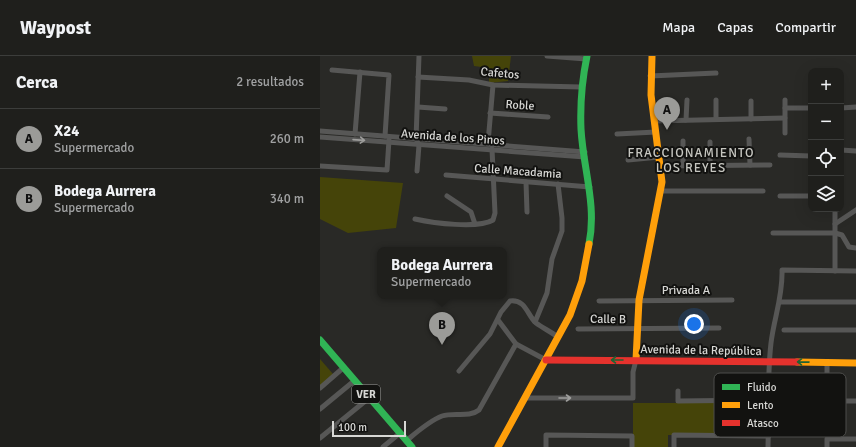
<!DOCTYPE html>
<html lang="es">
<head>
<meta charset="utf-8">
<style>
  :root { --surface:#1f1f1c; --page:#2c2c29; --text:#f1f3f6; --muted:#a1a2a3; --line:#3c3d3b; --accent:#9b9b98 }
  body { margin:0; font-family:Signika,sans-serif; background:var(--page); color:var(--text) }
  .controls { position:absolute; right:12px; top:12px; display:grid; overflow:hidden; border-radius:8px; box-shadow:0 4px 16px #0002 }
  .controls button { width:36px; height:36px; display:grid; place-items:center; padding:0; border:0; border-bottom:1px solid var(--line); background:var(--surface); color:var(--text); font:20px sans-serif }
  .scale { position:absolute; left:12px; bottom:10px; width:74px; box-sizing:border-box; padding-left:4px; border:2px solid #d8d8d5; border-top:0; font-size:11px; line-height:14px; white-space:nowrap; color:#d8d8d5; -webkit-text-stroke:3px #121210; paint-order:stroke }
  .you { position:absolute; left:374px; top:268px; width:14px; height:14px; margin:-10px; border:3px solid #fff; border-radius:50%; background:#1a73e8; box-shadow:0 0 0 6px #1a73e833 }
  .badge { display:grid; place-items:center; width:26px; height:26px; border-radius:50%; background:var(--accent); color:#111; font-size:13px; font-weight:700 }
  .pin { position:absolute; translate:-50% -33px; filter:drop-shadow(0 1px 2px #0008) }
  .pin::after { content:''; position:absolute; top:21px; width:14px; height:12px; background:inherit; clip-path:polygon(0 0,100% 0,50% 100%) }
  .popup { position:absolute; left:57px; top:191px; width:130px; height:52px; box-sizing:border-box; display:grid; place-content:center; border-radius:8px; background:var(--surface); filter:drop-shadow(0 1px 3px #0005); font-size:13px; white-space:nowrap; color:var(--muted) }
  .popup b { font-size:15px; color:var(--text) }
  .popup::after { content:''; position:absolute; left:50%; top:100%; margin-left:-8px; border:8px solid transparent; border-top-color:var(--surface) }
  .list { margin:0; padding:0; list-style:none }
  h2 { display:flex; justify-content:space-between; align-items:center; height:52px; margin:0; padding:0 16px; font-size:17px }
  h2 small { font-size:13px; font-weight:400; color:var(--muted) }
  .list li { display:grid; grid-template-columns:26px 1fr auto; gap:12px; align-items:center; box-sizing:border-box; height:60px; padding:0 16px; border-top:1px solid var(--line) }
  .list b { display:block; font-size:15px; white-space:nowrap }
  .list p { margin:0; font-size:13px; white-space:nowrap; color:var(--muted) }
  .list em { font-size:13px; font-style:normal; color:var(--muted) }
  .icon { flex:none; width:22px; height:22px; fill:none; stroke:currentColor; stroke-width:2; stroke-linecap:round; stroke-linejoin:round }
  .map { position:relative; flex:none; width:536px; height:391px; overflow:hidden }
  header { display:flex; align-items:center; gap:24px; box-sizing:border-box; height:56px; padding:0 20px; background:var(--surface); border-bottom:1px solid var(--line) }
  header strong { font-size:19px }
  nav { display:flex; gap:22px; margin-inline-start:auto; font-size:14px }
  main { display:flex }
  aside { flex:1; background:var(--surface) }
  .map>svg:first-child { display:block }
  .green { fill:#454409 }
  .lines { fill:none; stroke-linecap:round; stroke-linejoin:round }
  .street { stroke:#575756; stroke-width:5 }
  .fast { stroke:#30b455; stroke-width:7 }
  .slow { stroke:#ff9f0a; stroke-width:7 }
  .jam { stroke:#e5322d; stroke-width:7 }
  .oneway { stroke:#9e9e9c }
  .oneway2 { stroke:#216332 }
  .labels { text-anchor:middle; stroke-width:4; stroke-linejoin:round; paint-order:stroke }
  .shield { fill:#121210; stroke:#9d9d9a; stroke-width:1 }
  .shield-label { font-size:11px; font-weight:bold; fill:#d8d8d5 }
  .street-label { font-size:12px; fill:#d8d8d5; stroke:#121210 }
  .neighbourhood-label { font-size:13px; letter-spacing:1px; fill:#c6c6c0; stroke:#121210 }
  .key { fill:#121210; stroke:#4d4d4b; stroke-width:1 }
  .key-label { font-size:11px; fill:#d8d8d5 }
</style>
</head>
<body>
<header>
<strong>Waypost</strong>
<nav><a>Mapa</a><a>Capas</a><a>Compartir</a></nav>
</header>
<main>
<aside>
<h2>Cerca<small>2 resultados</small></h2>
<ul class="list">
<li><span class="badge">A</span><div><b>X24</b><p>Supermercado</p></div><em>260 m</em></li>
<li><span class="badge">B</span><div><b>Bodega Aurrera</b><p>Supermercado</p></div><em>340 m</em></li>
</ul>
</aside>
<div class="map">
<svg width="536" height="391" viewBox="0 0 536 391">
  <rect width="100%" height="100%" fill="#292926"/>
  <g class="green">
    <polygon points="152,0 191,0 188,25 169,27 169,12 154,10"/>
    <polygon points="0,121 83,127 76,172 28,177 0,163"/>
    <polygon points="0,303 13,318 0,332"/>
    <polygon points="313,347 400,347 400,379 348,379 348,391 313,391"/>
  </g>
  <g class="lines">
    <g class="street">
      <polyline points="227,0 266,3"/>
      <polyline points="12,14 69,19 65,80"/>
      <polyline points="330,20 396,17"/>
      <polyline points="98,21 149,24 173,29 261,31"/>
      <polyline points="465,44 465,77"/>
      <polyline points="431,45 431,63"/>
      <polyline points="98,51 125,53"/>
      <polyline points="465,52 491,52"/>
      <polyline points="521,52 536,51"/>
      <polyline points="170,57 228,61"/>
      <polyline points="396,63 396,44"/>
      <polyline points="366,64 367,44"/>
      <polyline points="334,65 465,62"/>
      <polyline points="0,75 265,96"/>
      <polyline points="35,78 40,16"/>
      <polyline points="297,78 336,76"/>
      <polyline points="0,81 265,101"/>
      <polyline points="429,83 430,109"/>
      <polyline points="363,85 363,109"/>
      <polyline points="168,87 173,29"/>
      <polyline points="521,94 536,95"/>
      <polyline points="460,99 491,100"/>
      <polyline points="308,104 339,101"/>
      <polyline points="390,109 390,86"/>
      <polyline points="0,110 67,114 69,84"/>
      <polyline points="340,110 450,109"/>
      <polyline points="97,115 99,89 96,83 99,0"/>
      <polyline points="126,119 270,131"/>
      <polyline points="206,126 207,156"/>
      <polyline points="342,135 443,135"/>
      <polyline points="127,140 151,156 155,168"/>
      <polyline points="460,140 491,140"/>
      <polyline points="515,153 515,215"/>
      <path d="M95,163C113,167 158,173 173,164L175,157L172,93"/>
      <polyline points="515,168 536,154"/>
      <polyline points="453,177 515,177 522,179 529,191 536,192"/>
      <polyline points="279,245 412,244"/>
      <polyline points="460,246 536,246"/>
      <polyline points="178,264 196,288 226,304"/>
      <polyline points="215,266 227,237 232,203 242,175 242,162 238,128"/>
      <polyline points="258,273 399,272"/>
      <polyline points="464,274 536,274"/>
      <polyline points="507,307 507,345 536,345"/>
      <path d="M139,315L170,278L181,256L190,245C206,243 207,259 216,267C223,272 231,276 238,281"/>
      <polyline points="0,332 23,312"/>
      <polyline points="358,335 358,345 449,344"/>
      <polyline points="206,342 313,342 313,316 316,304"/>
      <polyline points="0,353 34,325"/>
      <polyline points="0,382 49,342"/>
      <path d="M86,385C97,376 109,365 122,360C134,356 149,362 159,354L196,288"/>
      <polyline points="63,391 80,377"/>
      <polyline points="226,391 226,379 312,380 312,391"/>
      <polyline points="354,391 354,379 449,380"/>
      <path d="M448,391C449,356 447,321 451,287C454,262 463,240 462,214L536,215"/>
      <polyline points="507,391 507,383 536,383"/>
    </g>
    <g class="fast">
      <path d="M267,0C262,24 260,48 261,73C263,112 277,149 269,188"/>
      <polyline points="0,284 92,391"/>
    </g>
    <g class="slow">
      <polyline points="316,304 319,244 342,126 331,39 332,0"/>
      <polyline points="477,306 536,307"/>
      <polyline points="178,391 250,259 262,225 269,188"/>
    </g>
    <polyline class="jam" points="226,304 477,306"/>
  </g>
  <defs><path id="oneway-shaft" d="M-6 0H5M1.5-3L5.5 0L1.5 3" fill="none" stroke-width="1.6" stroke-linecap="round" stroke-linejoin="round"/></defs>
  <g class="oneway">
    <use href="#oneway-shaft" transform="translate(39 84) rotate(4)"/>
    <use href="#oneway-shaft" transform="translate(245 342)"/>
  </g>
  <g class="oneway2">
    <use href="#oneway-shaft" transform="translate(297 304) rotate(-180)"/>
    <use href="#oneway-shaft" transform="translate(483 306) rotate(-179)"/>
  </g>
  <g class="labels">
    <rect class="shield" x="32" y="329" width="28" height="18" rx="3"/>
    <g class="shield-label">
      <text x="46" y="342">VER</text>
    </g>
    <g class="street-label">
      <text transform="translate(180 17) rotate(5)" y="4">Cafetos</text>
      <text transform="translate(200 49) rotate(4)" y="4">Roble</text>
      <text transform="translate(133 81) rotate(4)" y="4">Avenida de los Pinos</text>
      <text transform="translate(198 115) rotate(4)" y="4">Calle Macadamia</text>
      <text x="366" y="238">Privada A</text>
      <text transform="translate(288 263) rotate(1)" y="4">Calle B</text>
      <text transform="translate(381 294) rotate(1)" y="4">Avenida de la República</text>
    </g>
    <g class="neighbourhood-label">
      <text x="371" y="101">FRACCIONAMIENTO<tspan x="371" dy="15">LOS REYES</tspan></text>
    </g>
  </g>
  <rect x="394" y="317" width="132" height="64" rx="6" class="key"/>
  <rect x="402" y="328" width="18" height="6" fill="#30b455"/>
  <rect x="402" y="346" width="18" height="6" fill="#ff9f0a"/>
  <rect x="402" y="364" width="18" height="6" fill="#e5322d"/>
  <g class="key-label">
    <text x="427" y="335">Fluido</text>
    <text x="427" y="353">Lento</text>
    <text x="427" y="371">Atasco</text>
  </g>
</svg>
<div class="controls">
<button>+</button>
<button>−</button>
<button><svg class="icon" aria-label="locate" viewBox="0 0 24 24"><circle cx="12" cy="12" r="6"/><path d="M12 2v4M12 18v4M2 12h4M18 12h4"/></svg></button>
<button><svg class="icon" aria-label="layers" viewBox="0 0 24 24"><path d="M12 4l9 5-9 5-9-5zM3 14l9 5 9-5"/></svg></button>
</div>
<div class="scale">100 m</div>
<div class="you"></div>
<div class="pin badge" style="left:347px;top:74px">A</div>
<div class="pin badge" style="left:122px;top:289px">B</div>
<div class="popup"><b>Bodega Aurrera</b>Supermercado</div>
</div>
</main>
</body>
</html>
